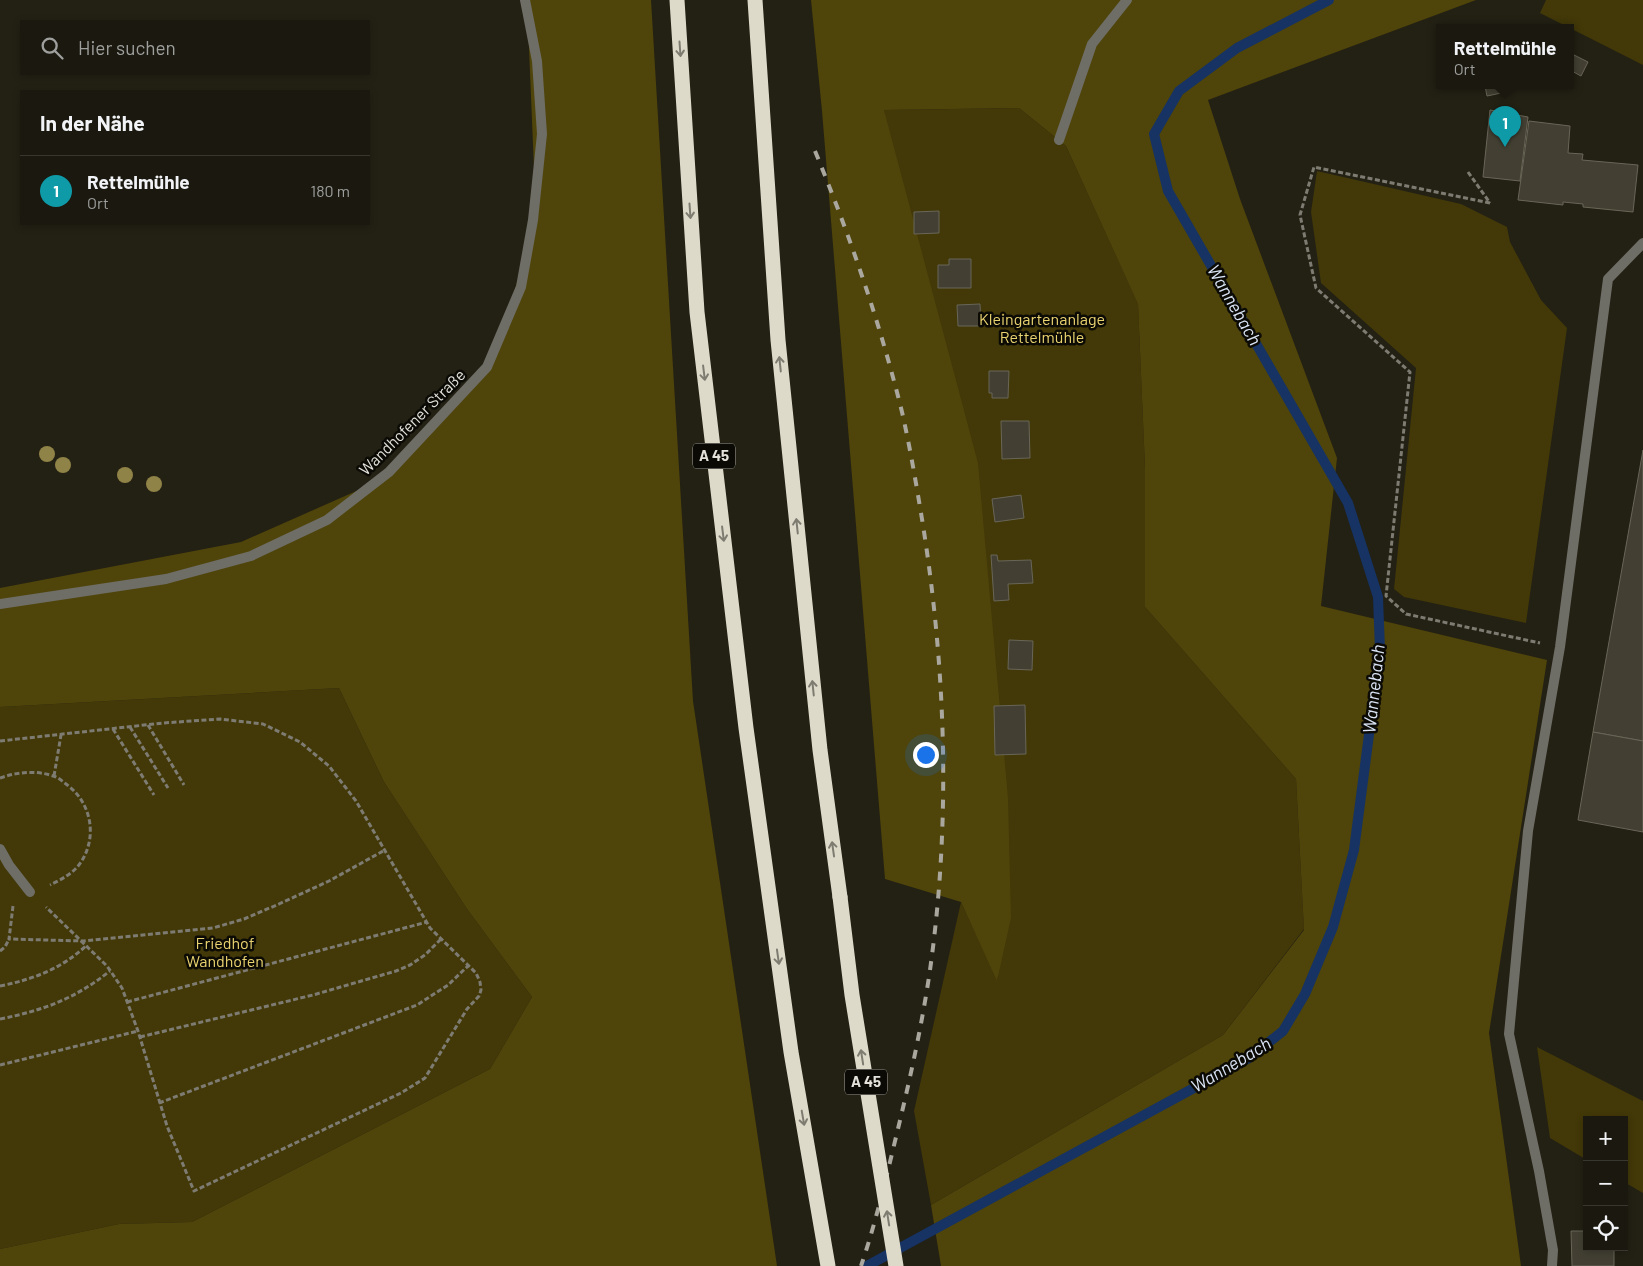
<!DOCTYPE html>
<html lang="de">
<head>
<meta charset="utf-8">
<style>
  :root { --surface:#1a180f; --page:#27251d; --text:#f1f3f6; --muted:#9fa09e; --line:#38372f; --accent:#8c9099 }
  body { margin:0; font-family:Barlow,sans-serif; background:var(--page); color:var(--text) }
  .controls { position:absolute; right:15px; bottom:15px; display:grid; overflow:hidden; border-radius:0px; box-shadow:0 2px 8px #0003 }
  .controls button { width:45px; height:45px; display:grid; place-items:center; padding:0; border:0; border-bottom:1px solid var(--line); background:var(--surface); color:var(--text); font:25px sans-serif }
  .you { position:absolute; left:925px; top:754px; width:18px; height:18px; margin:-12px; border:4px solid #fff; border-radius:50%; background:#1a73e8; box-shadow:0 0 0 8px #1a73e833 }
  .badge { display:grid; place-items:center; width:32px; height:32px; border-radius:50%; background:var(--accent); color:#fff; font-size:16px; font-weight:700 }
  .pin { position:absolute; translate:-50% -41px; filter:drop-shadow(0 1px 2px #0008) }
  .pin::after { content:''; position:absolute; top:26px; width:18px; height:15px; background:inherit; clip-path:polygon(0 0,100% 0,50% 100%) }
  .popup { position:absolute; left:1436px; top:24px; width:138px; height:65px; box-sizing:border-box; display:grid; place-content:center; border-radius:0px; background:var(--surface); filter:drop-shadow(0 1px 4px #0005); font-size:16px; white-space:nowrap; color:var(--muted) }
  .popup b { font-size:19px; color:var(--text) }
  .popup::after { content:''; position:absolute; left:50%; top:100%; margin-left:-10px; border:10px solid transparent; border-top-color:var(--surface) }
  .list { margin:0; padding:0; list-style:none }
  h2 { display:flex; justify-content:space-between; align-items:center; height:65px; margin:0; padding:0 20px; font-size:21px }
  h2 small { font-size:16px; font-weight:400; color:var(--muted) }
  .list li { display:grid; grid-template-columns:32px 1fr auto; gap:15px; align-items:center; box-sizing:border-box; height:70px; padding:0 20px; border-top:1px solid var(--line) }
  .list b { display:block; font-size:19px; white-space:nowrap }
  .list p { margin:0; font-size:16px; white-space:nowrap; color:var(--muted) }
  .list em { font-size:16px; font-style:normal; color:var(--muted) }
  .icon { flex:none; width:28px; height:28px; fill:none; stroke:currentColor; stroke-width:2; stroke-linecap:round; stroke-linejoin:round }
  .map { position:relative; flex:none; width:1643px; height:1266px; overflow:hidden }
  .search { position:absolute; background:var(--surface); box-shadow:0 2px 8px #0003; left:20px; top:20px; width:350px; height:55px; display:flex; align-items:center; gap:12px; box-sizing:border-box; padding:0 18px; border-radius:0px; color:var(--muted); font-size:19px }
  .panel { position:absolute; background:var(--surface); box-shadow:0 2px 8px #0003; left:20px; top:90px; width:350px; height:135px; border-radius:0px }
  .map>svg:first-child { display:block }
  .green { fill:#423808 }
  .forest { fill:#4f440a }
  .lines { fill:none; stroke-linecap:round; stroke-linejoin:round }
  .stream { stroke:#163364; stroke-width:10 }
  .building { fill:#434033; stroke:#696658 }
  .path { stroke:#7e7c72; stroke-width:3; stroke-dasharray:5 2.5; stroke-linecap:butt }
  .service { stroke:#6e6d66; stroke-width:10 }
  .minor { stroke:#6e6d66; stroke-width:10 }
  .motorway { stroke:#dddaca; stroke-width:15 }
  .rail { stroke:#a9a79e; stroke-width:4; stroke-dasharray:9 9; stroke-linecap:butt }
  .motorway-bridge { stroke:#dddaca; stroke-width:15 }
  .tree { fill:#908347 }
  .oneway { stroke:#7e7c71 }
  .labels { text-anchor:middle; stroke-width:5; stroke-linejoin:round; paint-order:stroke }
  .shield { fill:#0b0a05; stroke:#a3a19a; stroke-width:1 }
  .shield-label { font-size:15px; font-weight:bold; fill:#e4e2da }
  .park-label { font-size:16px; fill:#ead470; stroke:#0b0a05 }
  .street-label { font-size:16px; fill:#e4e2da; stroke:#0b0a05 }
  .water-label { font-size:18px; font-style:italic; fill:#dae4f4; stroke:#0b0a05 }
</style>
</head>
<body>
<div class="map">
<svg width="1643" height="1266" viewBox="0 0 1643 1266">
  <rect width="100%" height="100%" fill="#232014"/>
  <g class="green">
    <polygon points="1546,0 1643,0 1643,65 1540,13"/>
    <polygon points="1019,108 1066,146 1138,303 1145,468 1145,607 1296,779 1304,929 1223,1035 931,1205 914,1111 961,902 998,980 884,110"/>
    <polygon points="1317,171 1461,204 1507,227 1510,242 1541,300 1567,328 1526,623 1404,597 1394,589 1416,368 1321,283 1311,212"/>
    <polygon points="339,688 384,782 467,909 532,997 490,1069 192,1222 119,1224 0,1249 0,707"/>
    <polygon points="1537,1047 1643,1101 1643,1193 1624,1182 1624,1120 1587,1120 1587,1160 1550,1138"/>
  </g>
  <g class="forest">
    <polygon points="527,0 651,0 693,701 777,1266 0,1266 0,1249 119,1224 192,1222 490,1069 532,997 467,909 384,782 339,688 0,707 0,588 241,542 388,477 494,361 536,217"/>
    <polygon points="811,0 1476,0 1208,100 1240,199 1337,458 1321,606 1547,660 1489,1033 1521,1266 941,1266 931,1205 1223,1035 1304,930 1296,779 1145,607 1145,468 1138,304 1066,146 1019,108 884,110 978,463 1008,798 1011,918 997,981 961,902 885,879 822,111"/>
  </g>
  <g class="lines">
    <polyline class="stream" points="867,1266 1249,1058 1283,1031 1305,994 1333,927 1354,850 1380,650 1378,597 1348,503 1168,191 1154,134 1179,91 1237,48 1329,0"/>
  </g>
  <g class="building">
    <polygon points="1570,53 1588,62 1581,76 1570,70"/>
    <polygon points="1485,86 1510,86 1511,91 1487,96"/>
    <polygon points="1490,110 1528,117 1520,181 1483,177"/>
    <polygon points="1529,121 1570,126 1568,153 1583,154 1582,160 1638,165 1633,212 1583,207 1583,204 1563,202 1563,205 1518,200"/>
    <polygon points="939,211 939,233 914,234 914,212"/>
    <polygon points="949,259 971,259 971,288 938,288 938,265 949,265"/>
    <polygon points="980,304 981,326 958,326 957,305"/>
    <polygon points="989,371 1009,371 1008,398 992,398 992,393 989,393"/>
    <polygon points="1001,421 1029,421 1030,458 1002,459"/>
    <polygon points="1643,450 1643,741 1593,732"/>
    <polygon points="1021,495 1024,518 995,522 992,499"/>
    <polygon points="991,555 997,555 998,561 1031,560 1033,583 1008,584 1009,600 994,601"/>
    <polygon points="1009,640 1033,641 1032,670 1008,669"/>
    <polygon points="1025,705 1026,754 995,755 994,706"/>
    <polygon points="1593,732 1643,741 1643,832 1578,820"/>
    <polygon points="1571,1231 1587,1231 1587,1247 1614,1247 1614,1266 1572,1266"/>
  </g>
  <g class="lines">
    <g class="path">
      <polyline points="1468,172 1490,203"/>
      <polyline points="1490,203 1314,167 1300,215 1316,288 1410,372 1386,596 1406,614 1540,643"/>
      <polyline points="148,725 184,785"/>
      <polyline points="130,727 168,788"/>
      <polyline points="113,729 154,795"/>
      <polyline points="0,741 163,723 220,719 263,724 300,742 329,766 356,801 430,928 476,973 480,982 481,990 479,996 467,1009 425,1078 401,1093 194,1191 167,1126 138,1031 122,988 107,966 46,907"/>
      <polyline points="54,776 61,735"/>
      <path d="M0,778C17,772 36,770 53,776C58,777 62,781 66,784C91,802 98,836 81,862C74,873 62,879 50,885"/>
      <polyline points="13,906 9,939 83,941 213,928 244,919 279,904 329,881 385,850"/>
      <polyline points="0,951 5,947 9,939"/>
      <path d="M0,986C34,979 61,969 87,945"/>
      <polyline points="127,1002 427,922"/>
      <path d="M0,1019C45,1010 74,999 110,971"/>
      <polyline points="140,1037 313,995 396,971 410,965 425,955 441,939"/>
      <polyline points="0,1065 138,1031"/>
      <polyline points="159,1103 417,1005 448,985 468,966"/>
    </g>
    <g class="service">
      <polyline points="1059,140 1092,44 1127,0"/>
      <polyline points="0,849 9,865 30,892"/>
      <polyline points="1552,1266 1553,1250 1539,1171 1509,1034 1528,831 1560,647 1608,279 1643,243"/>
    </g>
    <polyline class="minor" points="0,604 166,579 251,556 327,520 389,472 487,367 521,287 533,220 542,134 537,61 525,0"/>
    <g class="motorway">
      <polyline points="677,0 697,312 746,728 791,1052 828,1266"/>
      <polyline points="755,0 778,340 820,750 840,897"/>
    </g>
    <path class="rail" d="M815,151C850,236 880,323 902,412C910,447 916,483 922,519C946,668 951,821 930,970C922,1025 910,1079 897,1133C886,1178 876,1222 861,1266"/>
    <polyline class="motorway-bridge" points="840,897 852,995 896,1266"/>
  </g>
  <g class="tree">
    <circle cx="47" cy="454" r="8"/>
    <circle cx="63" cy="465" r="8"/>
    <circle cx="125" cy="475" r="8"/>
    <circle cx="154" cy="484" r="8"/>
  </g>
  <defs><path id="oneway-shaft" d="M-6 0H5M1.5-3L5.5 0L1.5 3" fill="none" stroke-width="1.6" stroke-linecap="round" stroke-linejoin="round" transform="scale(1.25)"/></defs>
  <g class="oneway">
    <use href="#oneway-shaft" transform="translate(680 49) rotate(86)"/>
    <use href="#oneway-shaft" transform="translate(690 211) rotate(86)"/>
    <use href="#oneway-shaft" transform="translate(780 364) rotate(-96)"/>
    <use href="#oneway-shaft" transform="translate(704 373) rotate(83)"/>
    <use href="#oneway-shaft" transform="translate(797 526) rotate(-96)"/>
    <use href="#oneway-shaft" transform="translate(723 534) rotate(83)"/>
    <use href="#oneway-shaft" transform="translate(813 688) rotate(-96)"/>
    <use href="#oneway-shaft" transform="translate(833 849) rotate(-98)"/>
    <use href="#oneway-shaft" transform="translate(778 957) rotate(82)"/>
    <use href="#oneway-shaft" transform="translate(862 1057) rotate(-99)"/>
    <use href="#oneway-shaft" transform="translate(803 1118) rotate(80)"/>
    <use href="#oneway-shaft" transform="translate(888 1218) rotate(-99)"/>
  </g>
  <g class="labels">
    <g class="shield">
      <rect x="693" y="443.5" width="42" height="25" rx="4"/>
      <rect x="845" y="1069.5" width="42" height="25" rx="4"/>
    </g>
    <g class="shield-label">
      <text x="714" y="461">A 45</text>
      <text x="866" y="1087">A 45</text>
    </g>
    <g class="park-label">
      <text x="1042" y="325">Kleingartenanlage<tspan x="1042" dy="18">Rettelmühle</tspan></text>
      <text x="225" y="949">Friedhof<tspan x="225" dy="18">Wandhofen</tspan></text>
    </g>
    <g class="street-label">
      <text transform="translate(412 422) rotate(-45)" y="6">Wandhofener Straße</text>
    </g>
    <g class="water-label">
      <text transform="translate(1234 305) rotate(60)" y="6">Wannebach</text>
      <text transform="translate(1374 689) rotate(-84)" y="6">Wannebach</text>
      <text transform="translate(1231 1065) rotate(-31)" y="6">Wannebach</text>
    </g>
  </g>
</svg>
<div class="controls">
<button>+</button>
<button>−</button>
<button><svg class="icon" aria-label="locate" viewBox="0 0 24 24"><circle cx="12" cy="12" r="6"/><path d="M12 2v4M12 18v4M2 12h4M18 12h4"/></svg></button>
</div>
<div class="you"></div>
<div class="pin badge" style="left:1505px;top:147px;background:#0f9aa8">1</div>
<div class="popup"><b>Rettelmühle</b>Ort</div>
<div class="search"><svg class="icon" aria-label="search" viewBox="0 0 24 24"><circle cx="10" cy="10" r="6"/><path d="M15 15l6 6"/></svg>Hier suchen</div>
<section class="panel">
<h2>In der Nähe<small></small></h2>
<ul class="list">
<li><span class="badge" style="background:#0f9aa8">1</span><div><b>Rettelmühle</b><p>Ort</p></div><em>180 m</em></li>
</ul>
</section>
</div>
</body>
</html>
